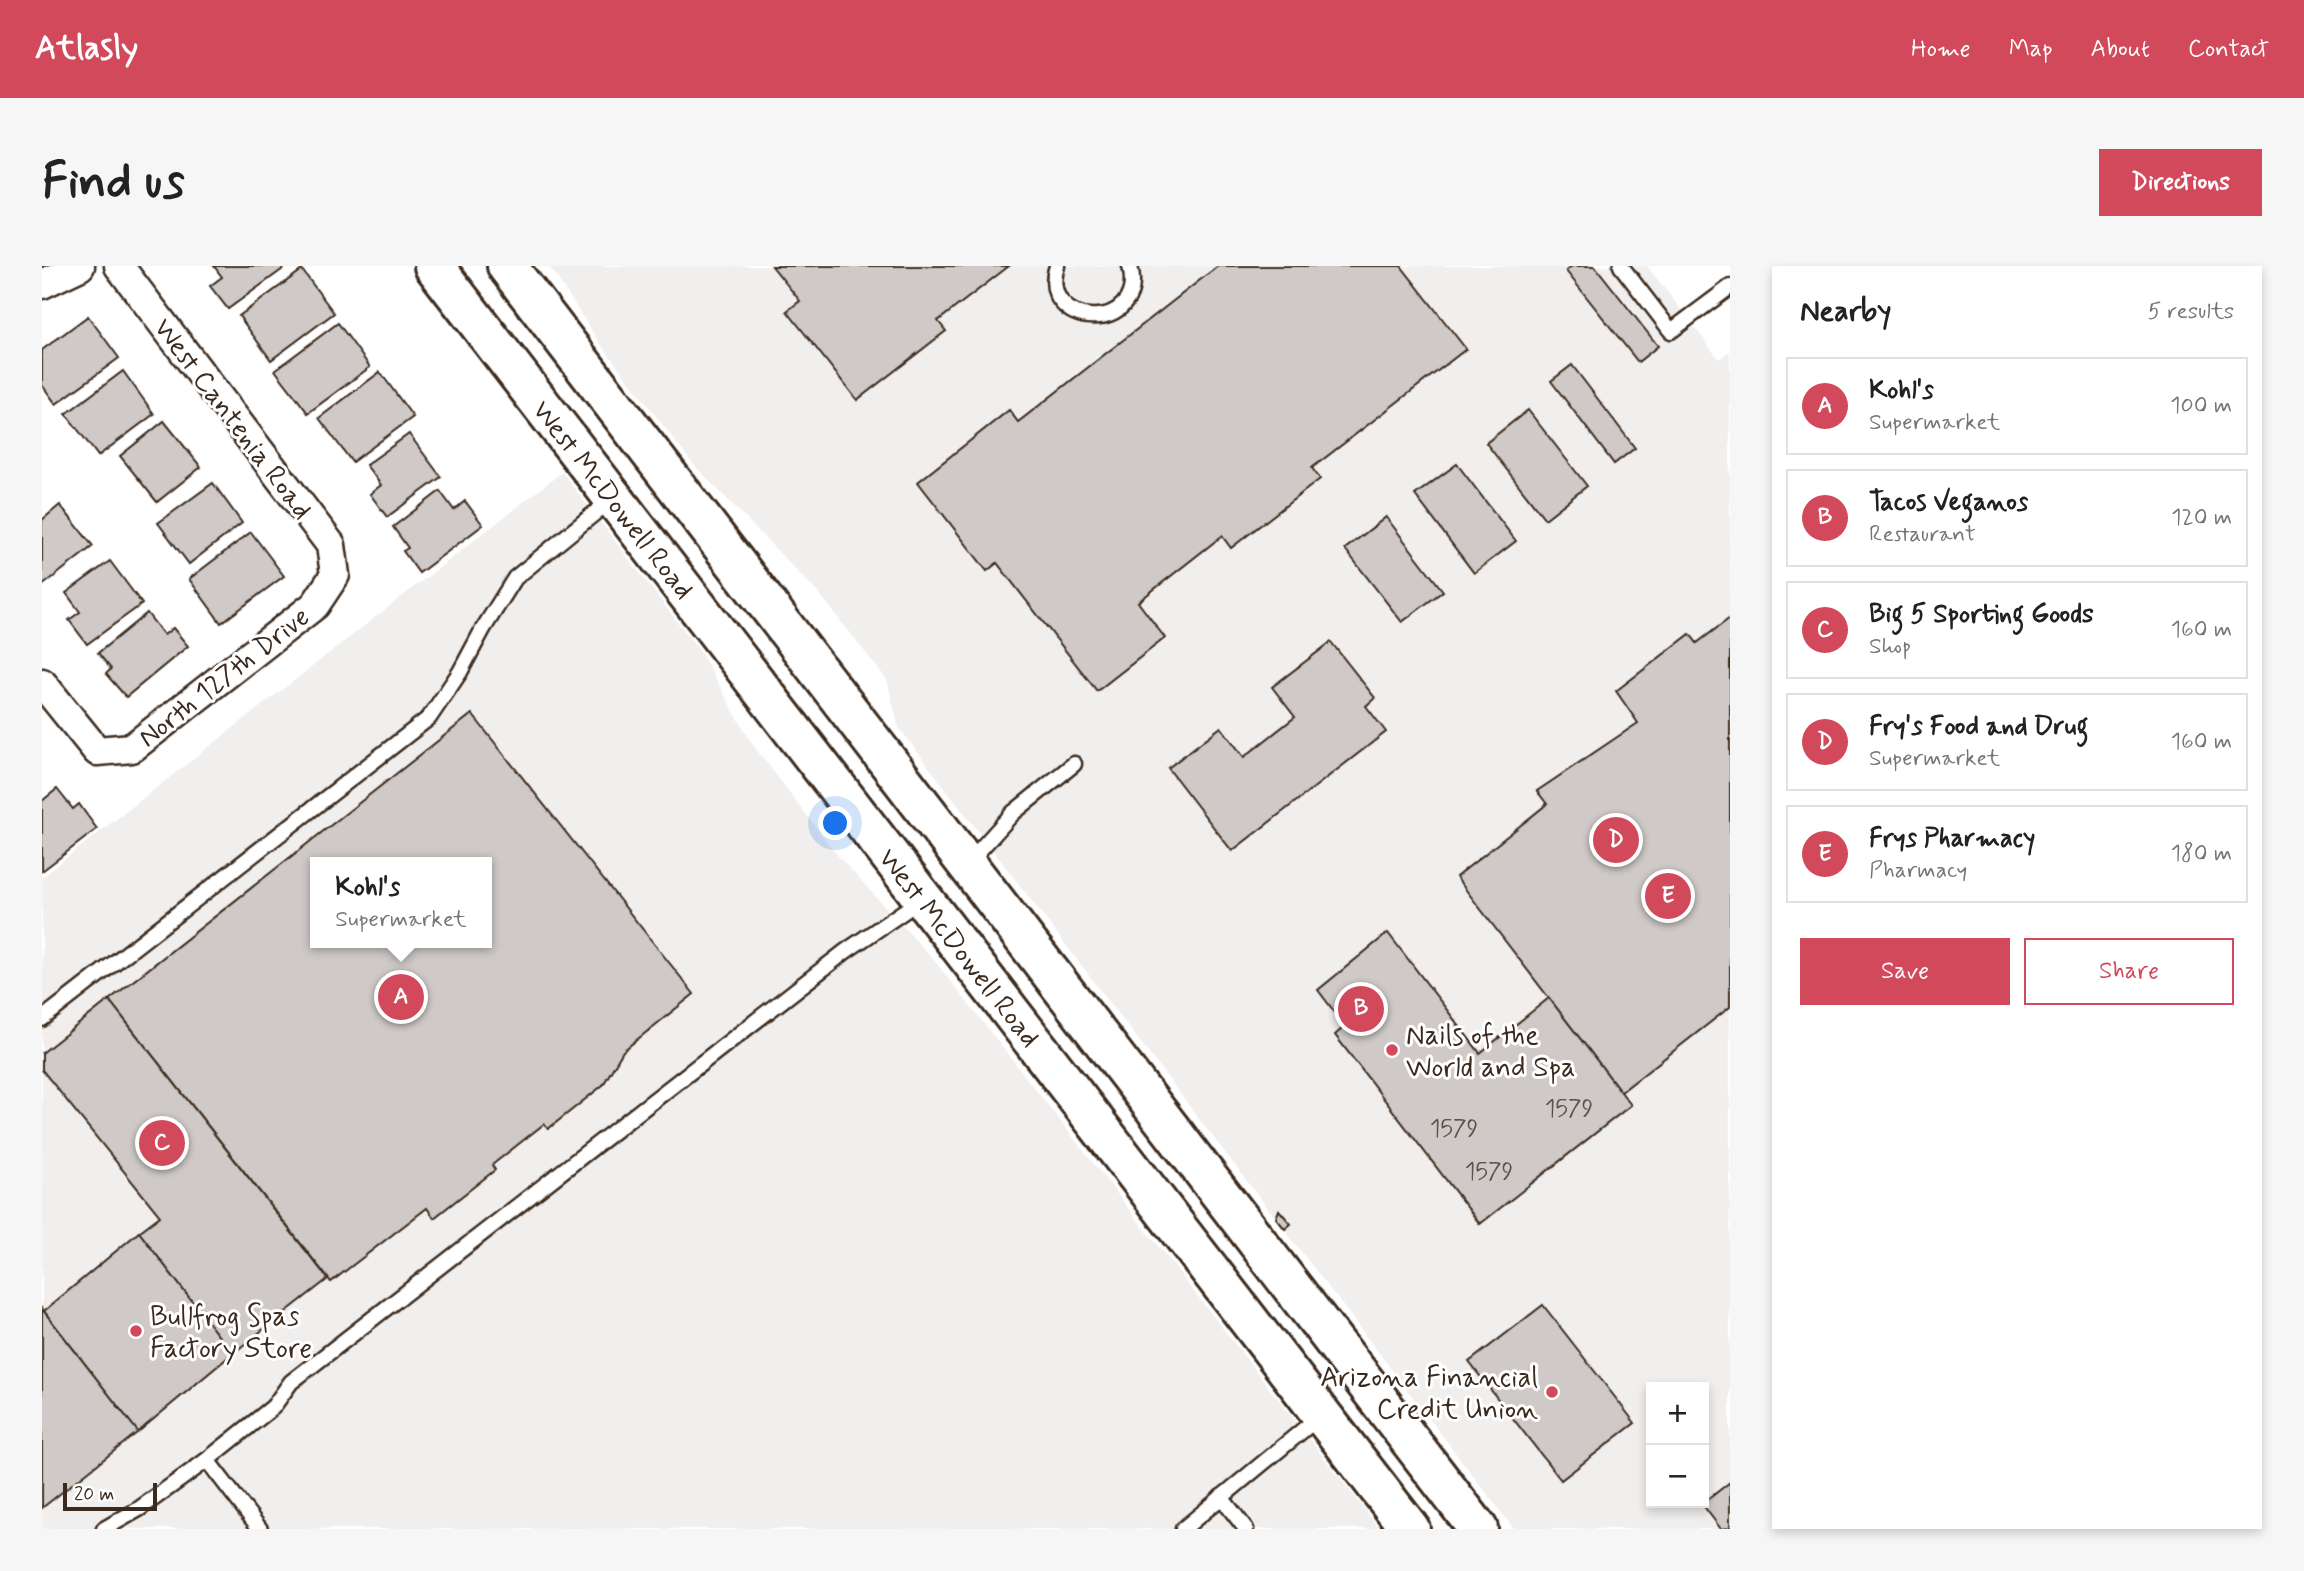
<!DOCTYPE html>
<html lang="en">
<head>
<meta charset="utf-8">
<style>
  :root { --surface:#fff; --page:#f6f6f6; --text:#222; --muted:#767676; --line:#e0e0e0; --accent:#d1495b }
  body { margin:0; font-family:Mynerve,sans-serif; background:var(--page); color:var(--text) }
  .controls { position:absolute; right:21px; bottom:21px; display:grid; overflow:hidden; border-radius:0px; box-shadow:0 4px 10px #0003 }
  .controls button { width:63px; height:63px; display:grid; place-items:center; padding:0; border:0; border-bottom:2px solid var(--line); background:var(--surface); color:var(--text); font:35px sans-serif }
  .scale { position:absolute; left:21px; bottom:18px; width:94px; box-sizing:border-box; padding-left:7px; border:4px solid #3b2a1e; border-top:0; font-size:19px; line-height:24px; white-space:nowrap; color:#3b2a1e; -webkit-text-stroke:5px #fff; paint-order:stroke }
  .you { position:absolute; left:794px; top:558px; width:24px; height:24px; margin:-18px; border:5px solid #fff; border-radius:50%; background:#1a73e8; box-shadow:0 0 0 10px #1a73e833 }
  .badge { display:grid; place-items:center; width:46px; height:46px; border-radius:50%; background:var(--accent); color:#fff; font-size:23px; font-weight:700 }
  .pin { position:absolute; translate:-50% -50%; border:4px solid #fff; box-shadow:0 2px 7px #0006 }
  .popup { position:absolute; left:268px; top:591px; width:182px; height:91px; box-sizing:border-box; display:grid; place-content:center; border-radius:0px; background:var(--surface); filter:drop-shadow(0 2px 5px #0005); font-size:23px; white-space:nowrap; color:var(--muted) }
  .popup b { font-size:26px; color:var(--text) }
  .popup::after { content:''; position:absolute; left:50%; top:100%; margin-left:-14px; border:14px solid transparent; border-top-color:var(--surface) }
  .list { margin:0; padding:0; list-style:none }
  h2 { display:flex; justify-content:space-between; align-items:center; height:91px; margin:0; padding:0 28px; font-size:30px }
  h2 small { font-size:23px; font-weight:400; color:var(--muted) }
  .list li { display:grid; grid-template-columns:46px 1fr auto; gap:21px; align-items:center; box-sizing:border-box; height:98px; margin:0 14px 14px; padding:0 14px; border:2px solid var(--line); border-radius:0px }
  .list b { display:block; font-size:26px; white-space:nowrap }
  .list p { margin:0; font-size:23px; white-space:nowrap; color:var(--muted) }
  .list em { font-size:23px; font-style:normal; color:var(--muted) }
  .actions { display:flex; gap:14px; padding:21px 28px }
  .actions a { flex:1; padding:16px 0; border:2px solid var(--accent); border-radius:0px; text-align:center; font-size:24px; color:var(--accent) }
  .actions .main { background:var(--accent); color:#fff }
  .map { position:relative; flex:none; width:1688px; height:1263px; overflow:hidden; border-radius:0px }
  header { display:flex; align-items:center; gap:42px; box-sizing:border-box; height:98px; padding:0 35px; background:var(--accent); color:#fff }
  header strong { font-size:33px }
  nav { display:flex; gap:38px; margin-inline-start:auto; font-size:24px }
  .intro { display:flex; align-items:center; justify-content:space-between; box-sizing:border-box; height:168px; padding:0 42px }
  h1 { margin:0; font-size:49px }
  .button { padding:18px 32px; border-radius:0px; background:var(--accent); color:#fff; font-size:24px; font-weight:700 }
  main { display:flex; gap:42px; padding:0 42px }
  aside { flex:1; background:var(--surface); border-radius:0px; box-shadow:0 4px 10px #0003 }
  .map>svg:first-child { display:block }
  .built { fill:#f1efee; fill-rule:evenodd }
  .building { fill:#cfcac7; stroke:#3b2a1e; stroke-width:2; fill-rule:evenodd }
  .lines { fill:none; stroke-linecap:round; stroke-linejoin:round }
  .service-casing { stroke:#3b2a1e; stroke-width:19 }
  .minor-casing { stroke:#3b2a1e; stroke-width:33 }
  .primary-casing { stroke:#3b2a1e; stroke-width:44 }
  .service { stroke:#fff; stroke-width:14 }
  .minor { stroke:#fff; stroke-width:28 }
  .primary { stroke:#fff; stroke-width:38 }
  .poi-dot { fill:#d1495b; stroke:#fff; stroke-width:2.5 }
  .labels { text-anchor:middle; stroke-width:6; stroke-linejoin:round; paint-order:stroke }
  .number-label { font-size:24px; fill:#605248 }
  .street-label { font-size:28px; fill:#3b2a1e; stroke:#fff }
  .poi-label { font-size:28px; fill:#3b2a1e; stroke:#fff; text-anchor:start }
</style>
</head>
<body>
<header>
<strong>Atlasly</strong>
<nav><a>Home</a><a>Map</a><a>About</a><a>Contact</a></nav>
</header>
<div class="intro"><h1>Find us</h1><a class="button">Directions</a></div>
<main>
<div class="map">
<svg width="1688" height="1263" viewBox="0 0 1688 1263">
  <rect width="100%" height="100%" fill="#fff"/>
  <filter id="ink" filterUnits="userSpaceOnUse"><feTurbulence type="fractalNoise" baseFrequency=".0143" numOctaves="2"/><feDisplacementMap in="SourceGraphic" scale="14" xChannelSelector="R" yChannelSelector="G"/><feConvolveMatrix kernelMatrix="1 2 1 2 8 2 1 2 1" color-interpolation-filters="sRGB"/></filter>
  <g filter="url(#ink)">
    <g class="built">
      <path d="M507,0H1605L1677,93L1688,85V1263H1472L857,462L845,414L779,330L650,197L558,77ZM1609,1121H1662V1237H1609Z"/>
      <path d="M520,206L657,384L711,479L796,590L892,694L1338,1263H0V611ZM273,596H445V677H273Z"/>
    </g>
    <g class="building">
      <polygon points="172,0 239,0 241,3 186,43 168,20 180,11"/>
      <polygon points="730,0 967,0 896,55 904,65 815,134 745,45 758,35"/>
      <polygon points="1176,0 1359,0 1424,83 1270,202 1278,213 1189,282 1180,270 1096,336 1123,372 1055,425 955,297 945,305 876,216 967,144 976,156"/>
      <polygon points="1530,0 1553,0 1616,80 1596,96 1524,5"/>
      <polygon points="260,4 292,47 229,94 197,50"/>
      <polygon points="46,50 77,92 14,138 0,119 0,84"/>
      <polygon points="296,57 328,101 266,147 233,104"/>
      <polygon points="1530,99 1593,182 1572,198 1509,115"/>
      <polygon points="81,105 112,148 56,190 24,148"/>
      <polygon points="338,106 371,151 310,196 277,152"/>
      <polygon points="1486,144 1545,220 1503,253 1444,177"/>
      <polygon points="122,155 159,201 115,236 78,190"/>
      <polygon points="367,168 399,211 345,251 328,228 339,219 324,199"/>
      <polygon points="1415,198 1474,275 1432,307 1373,229"/>
      <polygon points="171,217 200,257 147,298 116,257"/>
      <polygon points="398,225 412,244 423,235 441,259 377,307 361,285 366,282 351,261"/>
      <polygon points="18,239 51,280 0,320 0,254"/>
      <polygon points="1344,251 1401,325 1360,356 1303,283"/>
      <polygon points="209,266 242,310 179,357 147,313"/>
      <polygon points="68,295 100,338 45,378 27,354 38,346 24,327"/>
      <polygon points="105,347 122,369 131,362 146,380 84,431 64,408 69,403 56,387"/>
      <polygon points="1688,352 1688,741 1579,826 1414,611 1505,538 1495,525 1596,457 1574,425 1648,368 1655,377"/>
      <polygon points="1289,376 1333,432 1324,440 1344,466 1190,585 1126,502 1179,461 1202,491 1253,451 1230,421"/>
      <path d="M430,448L652,728L581,785L561,819L506,863L502,858L450,899L453,904L392,952L385,942L289,1016L67,734ZM273,596H445V677H273Z"/>
      <polygon points="15,523 31,543 37,538 55,563 0,605 0,535"/>
      <polygon points="1346,667 1438,787 1507,732 1589,839 1438,958 1293,769 1303,760 1276,724"/>
      <polygon points="67,734 286,1013 190,1088 97,966 118,950 0,804 0,787"/>
      <polygon points="1237,944 1249,958 1243,963 1234,952"/>
      <polygon points="97,966 190,1088 96,1166 2,1045"/>
      <polygon points="1501,1039 1593,1157 1519,1214 1427,1096"/>
      <polygon points="0,1043 96,1166 0,1242"/>
      <polygon points="1688,1216 1688,1262 1679,1263 1660,1238"/>
    </g>
    <g class="lines">
      <g class="service-casing">
        <g id="service">
          <path d="M1015,0C994,64 1106,70 1088,0"/>
          <polyline points="1579,0 1629,65 1688,21"/>
          <polyline points="925,598 971,547 1032,498"/>
          <polyline points="0,753 387,452 418,406 441,363 473,312 570,233"/>
          <polyline points="165,1194 218,1263"/>
          <polyline points="1179,1231 1204,1263"/>
          <polyline points="62,1263 97,1243 165,1194 231,1141 249,1116 804,685 880,633"/>
          <polyline points="1141,1263 1278,1150"/>
        </g>
      </g>
      <g class="minor-casing">
        <g id="minor">
          <polyline points="0,18 38,0"/>
          <polyline points="0,417 55,485 90,482 273,339 293,309 289,279 77,0"/>
        </g>
      </g>
      <g class="primary-casing">
        <g id="primary">
          <polyline points="392,0 1368,1263"/>
          <polyline points="465,0 1436,1263"/>
        </g>
      </g>
      <use href="#service" class="service"/>
      <use href="#minor" class="minor"/>
      <use href="#primary" class="primary"/>
    </g>
  </g>
  <g class="poi-dot">
    <circle cx="1350" cy="784" r="7"/>
    <circle cx="94" cy="1065" r="7"/>
    <circle cx="1510" cy="1126" r="7"/>
  </g>
  <g class="labels">
    <g class="number-label">
      <text x="1527" y="850">1579</text>
      <text x="1412" y="870">1579</text>
      <text x="1447" y="913">1579</text>
    </g>
    <g class="street-label">
      <text transform="translate(192 152) rotate(53)" y="10">West Cantenia Road</text>
      <text transform="translate(572 233) rotate(52)" y="10">West McDowell Road</text>
      <text transform="translate(181 410) rotate(-38)" y="10">North 127th Drive</text>
      <text transform="translate(918 681) rotate(52)" y="10">West McDowell Road</text>
    </g>
    <g class="poi-label">
      <text x="1364" y="778">Nails of the<tspan x="1364" dy="32">World and Spa</tspan></text>
      <text x="108" y="1059">Bullfrog Spas<tspan x="108" dy="32">Factory Store</tspan></text>
      <text x="1496" y="1120" text-anchor="end">Arizona Financial<tspan x="1496" dy="32">Credit Union</tspan></text>
    </g>
  </g>
</svg>
<div class="controls">
<button>+</button>
<button>−</button>
</div>
<div class="scale">20 m</div>
<div class="you"></div>
<div class="pin badge" style="left:359px;top:731px">A</div>
<div class="popup"><b>Kohl's</b>Supermarket</div>
<div class="pin badge" style="left:1319px;top:743px">B</div>
<div class="pin badge" style="left:120px;top:877px">C</div>
<div class="pin badge" style="left:1574px;top:574px">D</div>
<div class="pin badge" style="left:1626px;top:630px">E</div>
</div>
<aside>
<h2>Nearby<small>5 results</small></h2>
<ul class="list">
<li><span class="badge">A</span><div><b>Kohl's</b><p>Supermarket</p></div><em>100 m</em></li>
<li><span class="badge">B</span><div><b>Tacos Veganos</b><p>Restaurant</p></div><em>120 m</em></li>
<li><span class="badge">C</span><div><b>Big 5 Sporting Goods</b><p>Shop</p></div><em>160 m</em></li>
<li><span class="badge">D</span><div><b>Fry's Food and Drug</b><p>Supermarket</p></div><em>160 m</em></li>
<li><span class="badge">E</span><div><b>Frys Pharmacy</b><p>Pharmacy</p></div><em>180 m</em></li>
</ul>
<div class="actions"><a class="main">Save</a><a>Share</a></div>
</aside>
</main>
</body>
</html>
